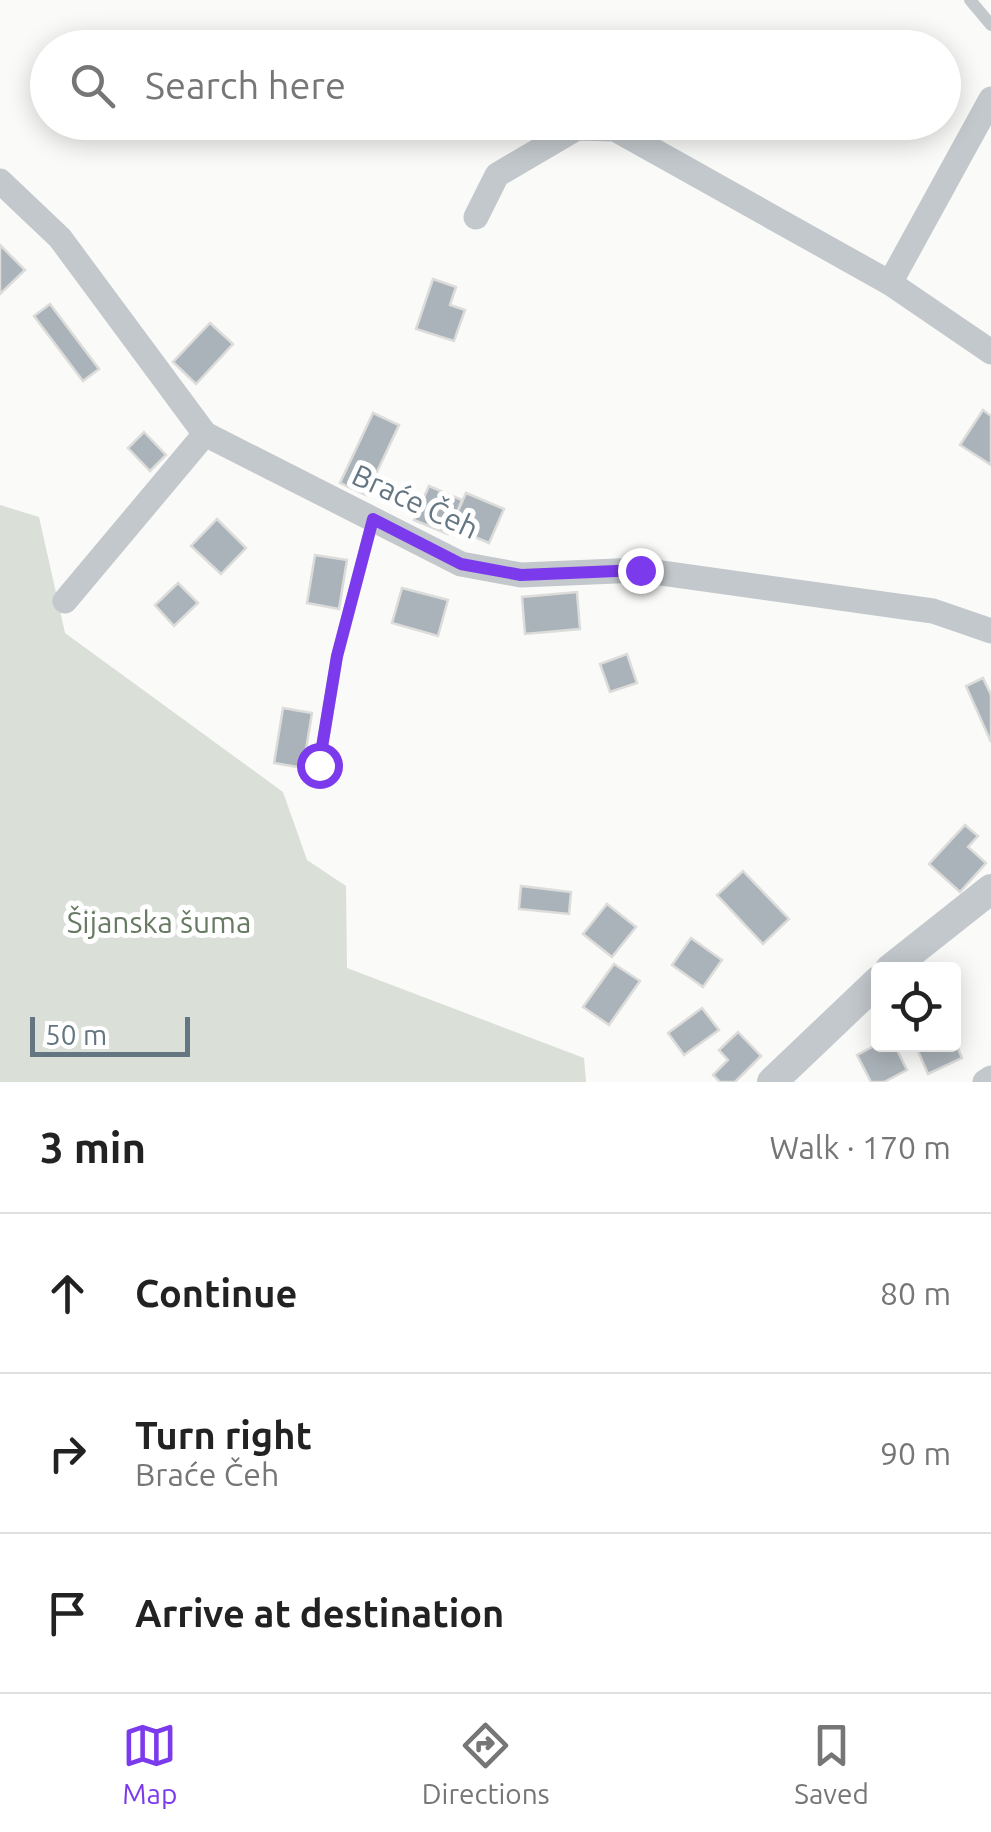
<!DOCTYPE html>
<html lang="en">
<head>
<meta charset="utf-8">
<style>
  :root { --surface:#fff; --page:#f2f2f2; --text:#222; --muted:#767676; --line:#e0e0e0; --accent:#7c3aed }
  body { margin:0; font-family:Ubuntu,sans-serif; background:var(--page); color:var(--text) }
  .controls { position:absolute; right:30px; bottom:30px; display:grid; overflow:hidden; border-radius:10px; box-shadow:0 5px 25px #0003 }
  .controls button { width:90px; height:90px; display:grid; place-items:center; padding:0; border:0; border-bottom:2px solid var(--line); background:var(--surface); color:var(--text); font:50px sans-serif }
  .scale { position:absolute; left:30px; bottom:25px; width:160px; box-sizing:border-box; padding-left:10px; border:5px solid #657683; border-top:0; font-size:28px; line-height:35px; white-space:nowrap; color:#657683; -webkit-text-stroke:8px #fff; paint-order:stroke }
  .stop { position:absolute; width:30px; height:30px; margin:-22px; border:8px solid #7c3aed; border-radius:50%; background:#fff }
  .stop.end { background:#7c3aed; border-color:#fff; box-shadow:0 2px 10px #0008 }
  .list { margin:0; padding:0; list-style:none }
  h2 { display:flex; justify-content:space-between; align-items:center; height:130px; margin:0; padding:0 40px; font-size:42px }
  h2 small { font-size:32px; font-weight:400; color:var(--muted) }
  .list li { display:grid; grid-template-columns:65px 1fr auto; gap:30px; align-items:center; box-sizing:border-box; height:160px; padding:0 40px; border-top:2px solid var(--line) }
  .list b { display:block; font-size:38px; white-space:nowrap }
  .list p { margin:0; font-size:32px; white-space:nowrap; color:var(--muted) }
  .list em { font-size:32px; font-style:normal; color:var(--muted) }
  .icon { flex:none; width:55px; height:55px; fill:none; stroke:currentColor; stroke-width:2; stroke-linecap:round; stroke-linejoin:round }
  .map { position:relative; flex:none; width:991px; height:1082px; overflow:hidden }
  .search { position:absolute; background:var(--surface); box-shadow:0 5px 25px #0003; left:30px; right:30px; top:30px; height:110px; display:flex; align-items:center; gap:25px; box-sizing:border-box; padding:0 35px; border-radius:55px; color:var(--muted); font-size:38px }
  .sheet { height:610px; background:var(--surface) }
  nav { display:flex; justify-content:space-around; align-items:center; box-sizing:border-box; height:140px; border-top:2px solid var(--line); background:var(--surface); font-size:28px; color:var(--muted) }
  nav a { display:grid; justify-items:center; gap:5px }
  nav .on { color:var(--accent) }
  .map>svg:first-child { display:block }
  .green { fill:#dadfd7 }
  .building { fill:#aab3b9; stroke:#dcdcda; stroke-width:2.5 }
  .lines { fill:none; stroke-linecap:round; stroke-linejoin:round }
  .service { stroke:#c3c8cc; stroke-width:12 }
  .minor { stroke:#c3c8cc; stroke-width:25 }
  .tertiary { stroke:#c3c8cc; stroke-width:30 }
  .route { stroke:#7c3aed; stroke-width:12 }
  .labels { text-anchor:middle; stroke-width:10; stroke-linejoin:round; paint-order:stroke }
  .street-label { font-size:30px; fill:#657683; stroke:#fff }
  .park-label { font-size:30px; fill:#687a64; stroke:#fff }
</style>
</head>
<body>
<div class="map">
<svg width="991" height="1082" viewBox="0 0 991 1082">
  <rect width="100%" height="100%" fill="#fafaf8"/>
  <polygon class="green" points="0,505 39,517 65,633 283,792 307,860 346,886 347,968 584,1058 586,1082 0,1082"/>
  <g class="building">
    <polygon points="0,245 25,270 0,294"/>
    <polygon points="433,279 456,287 450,305 465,310 454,341 416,329"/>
    <polygon points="50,304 99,369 83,381 34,316"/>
    <polygon points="210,323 233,344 196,384 173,362"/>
    <polygon points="983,410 991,416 991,465 960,445"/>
    <polygon points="373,413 399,425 366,495 340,483"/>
    <polygon points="144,432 166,455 150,471 128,448"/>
    <polygon points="429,486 462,500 448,534 414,520"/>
    <polygon points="466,493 504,509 489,543 451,527"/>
    <polygon points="217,519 246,548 221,574 191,546"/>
    <polygon points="315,555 347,560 339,609 307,603"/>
    <polygon points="178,583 198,603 174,626 155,605"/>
    <polygon points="402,588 448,600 438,636 392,623"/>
    <polygon points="577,592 580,629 525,634 522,597"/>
    <polygon points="627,654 637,683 610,692 600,664"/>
    <polygon points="983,678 991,695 991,742 966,686"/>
    <polygon points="283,708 312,713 303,768 274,763"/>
    <polygon points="965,825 978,836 968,847 986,863 960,892 929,864"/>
    <polygon points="743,871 789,919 763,944 717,895"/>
    <polygon points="521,886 571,892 569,914 519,909"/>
    <polygon points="607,904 636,927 612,957 583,934"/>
    <polygon points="691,938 722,960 703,987 672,965"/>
    <polygon points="614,964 640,981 609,1025 583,1007"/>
    <polygon points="702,1008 719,1030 684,1055 668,1033"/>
    <polygon points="738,1032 761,1056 735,1082 720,1082 713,1075 728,1060 719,1050"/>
    <polygon points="954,1039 962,1058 928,1074 915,1044 954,1044"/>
    <polygon points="878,1044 894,1044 907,1070 884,1082 871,1082 857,1055"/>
  </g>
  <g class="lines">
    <g class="service">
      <polyline points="970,0 991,25"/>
      <polyline points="319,765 337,657 373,519"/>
    </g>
    <g class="minor">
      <polyline points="991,99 890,283 991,352"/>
      <polyline points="0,181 60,238 205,434 461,564 521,575 640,570 933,611 991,631"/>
      <polyline points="476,217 497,175 577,128 615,129 890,283"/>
      <polyline points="65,601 205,434"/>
      <polyline points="985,1082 991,1078"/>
    </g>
    <g class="tertiary">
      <polyline points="890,969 991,889"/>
      <polyline points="772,1082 878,981"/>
    </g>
  </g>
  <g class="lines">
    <polyline class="route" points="319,765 337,656 373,519 461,564 521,575 640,570"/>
  </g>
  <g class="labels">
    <g class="street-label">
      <text transform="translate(415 502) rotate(25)" y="10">Braće Čeh</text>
    </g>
    <g class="park-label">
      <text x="159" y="933">Šijanska šuma</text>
    </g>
  </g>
</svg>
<div class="controls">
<button><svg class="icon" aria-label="locate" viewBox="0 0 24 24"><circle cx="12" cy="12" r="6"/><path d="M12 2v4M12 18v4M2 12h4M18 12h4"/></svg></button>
</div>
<div class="scale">50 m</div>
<div class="stop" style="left:319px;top:765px"></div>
<div class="stop end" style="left:640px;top:570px"></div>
<div class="search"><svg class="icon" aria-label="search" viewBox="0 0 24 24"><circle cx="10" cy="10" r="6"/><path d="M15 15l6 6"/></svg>Search here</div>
</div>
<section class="sheet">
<h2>3 min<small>Walk · 170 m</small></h2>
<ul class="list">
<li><svg class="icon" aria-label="ahead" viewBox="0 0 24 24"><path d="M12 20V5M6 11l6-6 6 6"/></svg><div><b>Continue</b></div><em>80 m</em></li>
<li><svg class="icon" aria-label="right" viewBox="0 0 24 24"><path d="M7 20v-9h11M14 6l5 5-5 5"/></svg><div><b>Turn right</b><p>Braće Čeh</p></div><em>90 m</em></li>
<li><svg class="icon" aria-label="arrive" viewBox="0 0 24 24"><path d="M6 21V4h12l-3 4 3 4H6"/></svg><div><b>Arrive at destination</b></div></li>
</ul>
</section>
<nav>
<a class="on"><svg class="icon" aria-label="map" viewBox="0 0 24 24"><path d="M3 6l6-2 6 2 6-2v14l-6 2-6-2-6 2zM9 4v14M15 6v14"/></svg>Map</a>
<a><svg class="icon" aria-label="directions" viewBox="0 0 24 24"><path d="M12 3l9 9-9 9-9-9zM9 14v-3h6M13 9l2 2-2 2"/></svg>Directions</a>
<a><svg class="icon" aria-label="saved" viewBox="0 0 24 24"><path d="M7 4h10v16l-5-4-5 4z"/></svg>Saved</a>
</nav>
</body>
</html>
